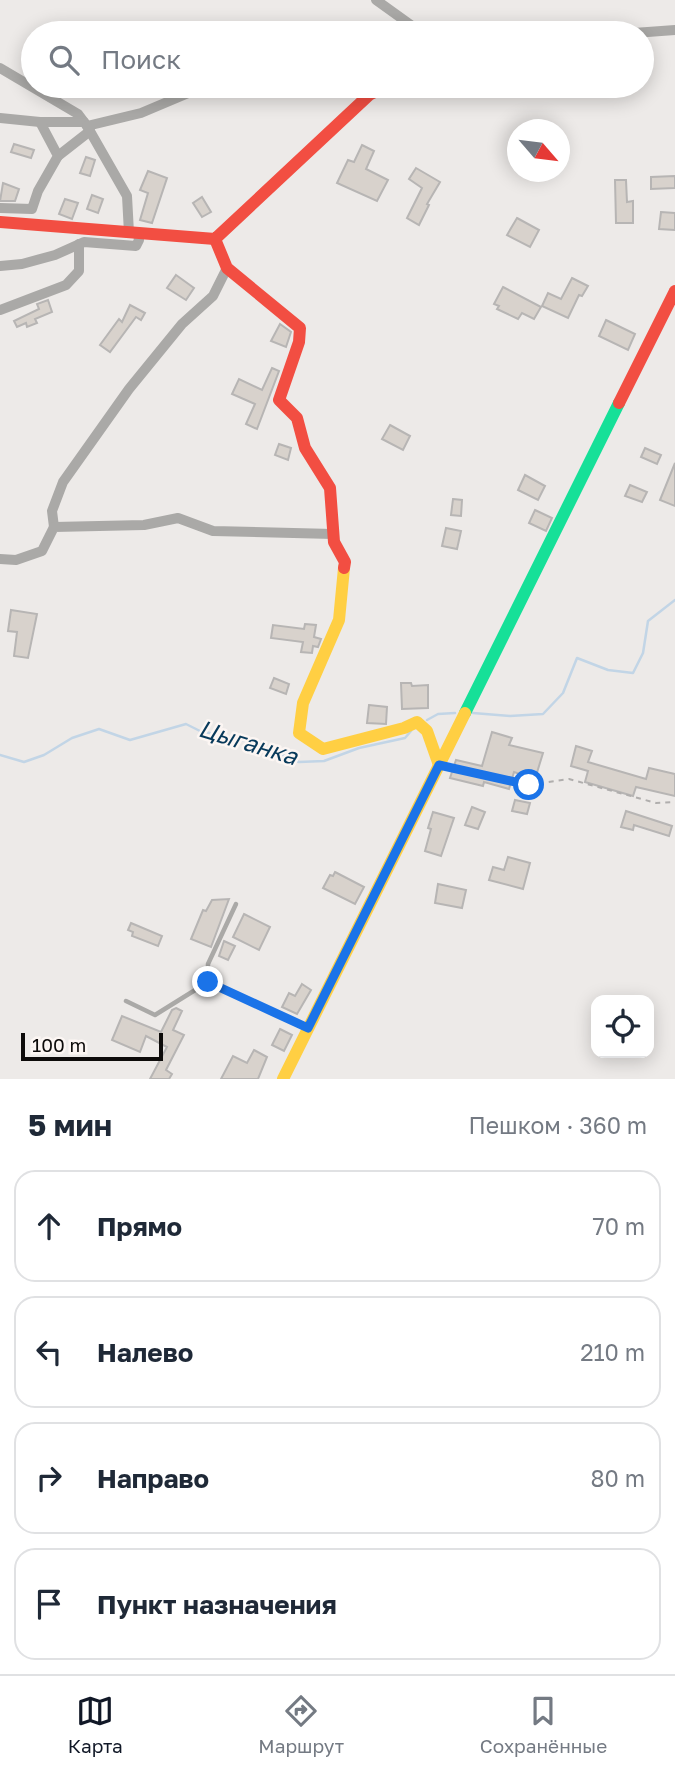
<!DOCTYPE html>
<html lang="ru">
<head>
<meta charset="utf-8">
<style>
  :root { --surface:#fff; --page:#f6f6f7; --text:#1f2937; --muted:#747a83; --line:#e0e1e3; --accent:#111827 }
  body { margin:0; font-family:"Golos Text",sans-serif; background:var(--page); color:var(--text) }
  .controls { position:absolute; right:21px; bottom:21px; display:grid; overflow:hidden; border-radius:14px; box-shadow:0 4px 18px #0003 }
  .controls button { width:63px; height:63px; display:grid; place-items:center; padding:0; border:0; border-bottom:2px solid var(--line); background:var(--surface); color:var(--text); font:35px sans-serif }
  .compass { position:absolute; left:507px; top:119px; width:63px; height:63px; border-radius:50%; background:var(--surface); box-shadow:0 4px 18px #0003; rotate:118deg }
  .scale { position:absolute; left:21px; bottom:18px; width:142px; box-sizing:border-box; padding-left:7px; border:4px solid #0d0b0a; border-top:0; font-size:19px; line-height:24px; white-space:nowrap; color:#0d0b0a; -webkit-text-stroke:5px #fcf6f3; paint-order:stroke }
  .stop { position:absolute; width:21px; height:21px; margin:-16px; border:5px solid #1a73e8; border-radius:50%; background:#fff }
  .stop.end { background:#1a73e8; border-color:#fff; box-shadow:0 2px 7px #0008 }
  .list { margin:0; padding:0; list-style:none }
  h2 { display:flex; justify-content:space-between; align-items:center; height:91px; margin:0; padding:0 28px; font-size:30px }
  h2 small { font-size:23px; font-weight:400; color:var(--muted) }
  .list li { display:grid; grid-template-columns:46px 1fr auto; gap:21px; align-items:center; box-sizing:border-box; height:112px; margin:0 14px 14px; padding:0 14px; border:2px solid var(--line); border-radius:21px }
  .list b { display:block; font-size:26px; white-space:nowrap }
  .list em { font-size:23px; font-style:normal; color:var(--muted) }
  .icon { flex:none; width:38px; height:38px; fill:none; stroke:currentColor; stroke-width:2; stroke-linecap:round; stroke-linejoin:round }
  .map { position:relative; flex:none; width:675px; height:1079px; overflow:hidden }
  .search { position:absolute; background:var(--surface); box-shadow:0 4px 18px #0003; left:21px; right:21px; top:21px; height:77px; display:flex; align-items:center; gap:18px; box-sizing:border-box; padding:0 24px; border-radius:38px; color:var(--muted); font-size:26px }
  .sheet { height:595px; background:var(--surface) }
  nav { display:flex; justify-content:space-around; align-items:center; box-sizing:border-box; height:98px; border-top:2px solid var(--line); background:var(--surface); font-size:19px; color:var(--muted) }
  nav a { display:grid; justify-items:center; gap:4px }
  nav .on { color:var(--accent) }
  .map>svg:first-child { display:block }
  .lines { fill:none; stroke-linecap:round; stroke-linejoin:round }
  .stream { stroke:#c2d5e6; stroke-width:2.5 }
  .building { fill:#d8d2cc; stroke:#b7b5b4; stroke-width:2 }
  .path { stroke:#b0aead; stroke-width:2; stroke-dasharray:5 5; stroke-linecap:butt }
  .lane { stroke:#aaa9a7; stroke-width:4.5 }
  .street { stroke:#aaa9a7; stroke-width:10 }
  .fast { stroke:#16e098; stroke-width:12 }
  .slow { stroke:#ffcf43; stroke-width:12 }
  .jam { stroke:#f24e42; stroke-width:12 }
  .route { stroke:#1a73e8; stroke-width:9 }
  .labels { text-anchor:middle; stroke-width:5; stroke-linejoin:round; paint-order:stroke }
  .water-label { font-size:24px; font-style:italic; fill:#07395a; stroke:#fcf6f3 }
</style>
</head>
<body>
<div class="map">
<svg width="675" height="1079" viewBox="0 0 675 1079">
  <rect width="100%" height="100%" fill="#edeae8"/>
  <g class="lines">
    <g class="stream">
      <polyline points="473,713 510,716 543,714 563,693 577,658 608,670 633,673 643,653 648,621 675,600"/>
      <polyline points="427,720 438,714 455,713"/>
      <polyline points="0,755 24,762 44,755 72,738 99,729 130,740 186,724 200,731 252,742 299,762 324,761 359,748 405,738 411,731"/>
    </g>
  </g>
  <g class="building">
    <polygon points="14,144 34,150 31,158 11,152"/>
    <polygon points="362,145 374,151 366,169 388,180 377,201 337,183 348,160 354,162"/>
    <polygon points="86,157 95,160 90,176 80,173"/>
    <polygon points="416,168 440,182 427,204 429,205 419,225 407,218 422,188 409,179"/>
    <polygon points="148,171 167,178 152,223 140,220 148,193 140,190"/>
    <polygon points="675,176 675,188 651,189 651,177"/>
    <polygon points="615,180 626,180 627,202 633,201 633,223 616,223"/>
    <polygon points="3,183 19,189 15,201 0,201"/>
    <polygon points="92,195 103,199 98,213 87,209"/>
    <polygon points="202,197 211,212 202,217 193,203"/>
    <polygon points="65,199 78,203 72,219 59,214"/>
    <polygon points="661,212 675,213 675,230 659,229"/>
    <polygon points="517,218 539,230 530,247 507,235"/>
    <polygon points="176,275 194,288 186,300 167,288"/>
    <polygon points="572,278 588,286 582,296 579,295 568,318 542,306 548,293 561,299"/>
    <polygon points="503,287 541,307 534,319 522,313 518,319 497,309 499,306 494,304"/>
    <polygon points="48,300 52,312 35,319 37,323 27,327 26,323 17,327 14,321 39,309 37,304"/>
    <polygon points="130,305 145,313 141,320 136,317 110,352 100,345 119,319 122,322"/>
    <polygon points="606,320 635,334 628,350 599,336"/>
    <polygon points="280,324 291,332 286,347 271,341"/>
    <polygon points="272,368 279,371 257,429 246,424 255,404 232,394 239,379 262,390"/>
    <polygon points="390,425 410,436 403,450 382,439"/>
    <polygon points="279,444 291,448 288,460 275,455"/>
    <polygon points="645,448 661,455 657,464 641,457"/>
    <polygon points="675,463 675,506 660,500"/>
    <polygon points="525,475 545,486 538,500 518,490"/>
    <polygon points="630,485 647,492 642,502 625,496"/>
    <polygon points="453,499 462,500 461,516 451,515"/>
    <polygon points="535,510 552,518 546,531 529,523"/>
    <polygon points="446,528 461,531 457,549 442,546"/>
    <polygon points="11,610 37,614 28,658 14,656 17,632 8,631"/>
    <polygon points="305,624 316,625 314,637 321,639 318,647 313,646 312,653 301,652 303,642 271,638 273,625 304,629"/>
    <polygon points="274,678 289,684 286,694 270,688"/>
    <polygon points="401,683 411,683 412,686 428,685 428,708 402,709"/>
    <polygon points="369,705 387,707 386,724 367,723"/>
    <polygon points="492,732 512,738 509,745 543,753 535,779 514,772 509,789 484,782 483,786 450,778 456,760 482,766"/>
    <polygon points="576,746 592,751 588,762 646,779 649,768 675,774 675,796 636,787 633,796 585,782 588,771 571,766"/>
    <polygon points="515,800 530,803 527,814 512,811"/>
    <polygon points="472,807 485,812 478,829 465,825"/>
    <polygon points="626,811 672,826 669,836 634,825 633,830 621,827"/>
    <polygon points="433,812 454,818 441,856 425,851 431,829 428,828"/>
    <polygon points="508,857 530,863 523,889 489,880 493,867 504,870"/>
    <polygon points="335,872 364,887 355,904 323,888 330,875 333,876"/>
    <polygon points="438,884 466,890 462,908 435,903"/>
    <polygon points="229,899 211,947 191,939 203,910 206,911 212,900"/>
    <polygon points="244,914 270,927 259,950 233,937"/>
    <polygon points="131,923 162,936 158,946 132,936 133,932 128,930"/>
    <polygon points="224,941 235,946 228,960 219,956"/>
    <polygon points="302,984 311,990 297,1014 282,1007 289,993 295,996"/>
    <polygon points="176,1008 182,1011 173,1030 184,1035 166,1070 172,1074 169,1079 150,1079 167,1047 146,1036 140,1052 112,1040 122,1016 161,1032 172,1010"/>
    <polygon points="280,1029 292,1035 284,1051 272,1045"/>
    <polygon points="254,1050 267,1057 258,1079 221,1079 233,1056 247,1063"/>
  </g>
  <g class="lines">
    <polyline class="path" points="451,767 529,785 569,779 656,803 675,802"/>
    <g class="lane">
      <polyline points="208,982 208,964 236,904"/>
      <polyline points="126,1001 155,1015 208,982 307,1028"/>
    </g>
    <g class="street">
      <polyline points="376,0 422,33"/>
      <polyline points="634,33 675,30"/>
      <polyline points="0,68 78,114 87,126"/>
      <polyline points="0,118 40,122 84,122"/>
      <polyline points="58,156 90,131"/>
      <polyline points="0,208 32,209 38,191 58,156 40,122"/>
      <polyline points="129,233 127,196 87,126 141,113 205,86"/>
      <polyline points="0,266 22,264 55,255 84,242 136,246 139,240 138,233"/>
      <polyline points="0,310 66,285 79,271 79,244"/>
      <polyline points="54,527 52,511 63,482 129,389 182,324 213,296 227,268"/>
      <polyline points="0,559 16,560 42,551 54,527 144,525 178,518 213,531 333,534"/>
    </g>
    <polyline class="fast" points="465,713 619,403"/>
    <g class="slow">
      <polyline points="344,568 339,620 303,703 299,733 323,749 404,728 417,722 427,731 439,765"/>
      <polyline points="283,1079 465,713"/>
    </g>
    <g class="jam">
      <polyline points="0,222 215,239 369,95 387,86"/>
      <polyline points="215,239 227,268 300,328 299,342 279,400 297,418 305,448 330,488 334,542 345,562 344,568"/>
      <polyline points="619,403 675,291"/>
    </g>
  </g>
  <g class="lines">
    <polyline class="route" points="208,982 308,1028 439,765 529,785"/>
  </g>
  <g class="labels">
    <g class="water-label">
      <text transform="translate(248 743) rotate(17)" y="8">Цыганка</text>
    </g>
  </g>
</svg>
<div class="controls">
<button><svg class="icon" aria-label="locate" viewBox="0 0 24 24"><circle cx="12" cy="12" r="6"/><path d="M12 2v4M12 18v4M2 12h4M18 12h4"/></svg></button>
</div>
<svg class="compass" viewBox="-18 -18 36 36"><path d="M0-13l5 13h-10z" fill="#e53935"/><path d="M0 13l5-13h-10z" fill="#747a83"/></svg>
<div class="scale">100 m</div>
<div class="stop" style="left:529px;top:785px"></div>
<div class="stop end" style="left:208px;top:982px"></div>
<div class="search"><svg class="icon" aria-label="search" viewBox="0 0 24 24"><circle cx="10" cy="10" r="6"/><path d="M15 15l6 6"/></svg>Поиск</div>
</div>
<section class="sheet">
<h2>5 мин<small>Пешком · 360 m</small></h2>
<ul class="list">
<li><svg class="icon" aria-label="ahead" viewBox="0 0 24 24"><path d="M12 20V5M6 11l6-6 6 6"/></svg><div><b>Прямо</b></div><em>70 m</em></li>
<li><svg class="icon" aria-label="left" viewBox="0 0 24 24"><path d="M17 20v-9H6M10 6l-5 5 5 5"/></svg><div><b>Налево</b></div><em>210 m</em></li>
<li><svg class="icon" aria-label="right" viewBox="0 0 24 24"><path d="M7 20v-9h11M14 6l5 5-5 5"/></svg><div><b>Направо</b></div><em>80 m</em></li>
<li><svg class="icon" aria-label="arrive" viewBox="0 0 24 24"><path d="M6 21V4h12l-3 4 3 4H6"/></svg><div><b>Пункт назначения</b></div></li>
</ul>
</section>
<nav>
<a class="on"><svg class="icon" aria-label="map" viewBox="0 0 24 24"><path d="M3 6l6-2 6 2 6-2v14l-6 2-6-2-6 2zM9 4v14M15 6v14"/></svg>Карта</a>
<a><svg class="icon" aria-label="directions" viewBox="0 0 24 24"><path d="M12 3l9 9-9 9-9-9zM9 14v-3h6M13 9l2 2-2 2"/></svg>Маршрут</a>
<a><svg class="icon" aria-label="saved" viewBox="0 0 24 24"><path d="M7 4h10v16l-5-4-5 4z"/></svg>Сохранённые</a>
</nav>
</body>
</html>
